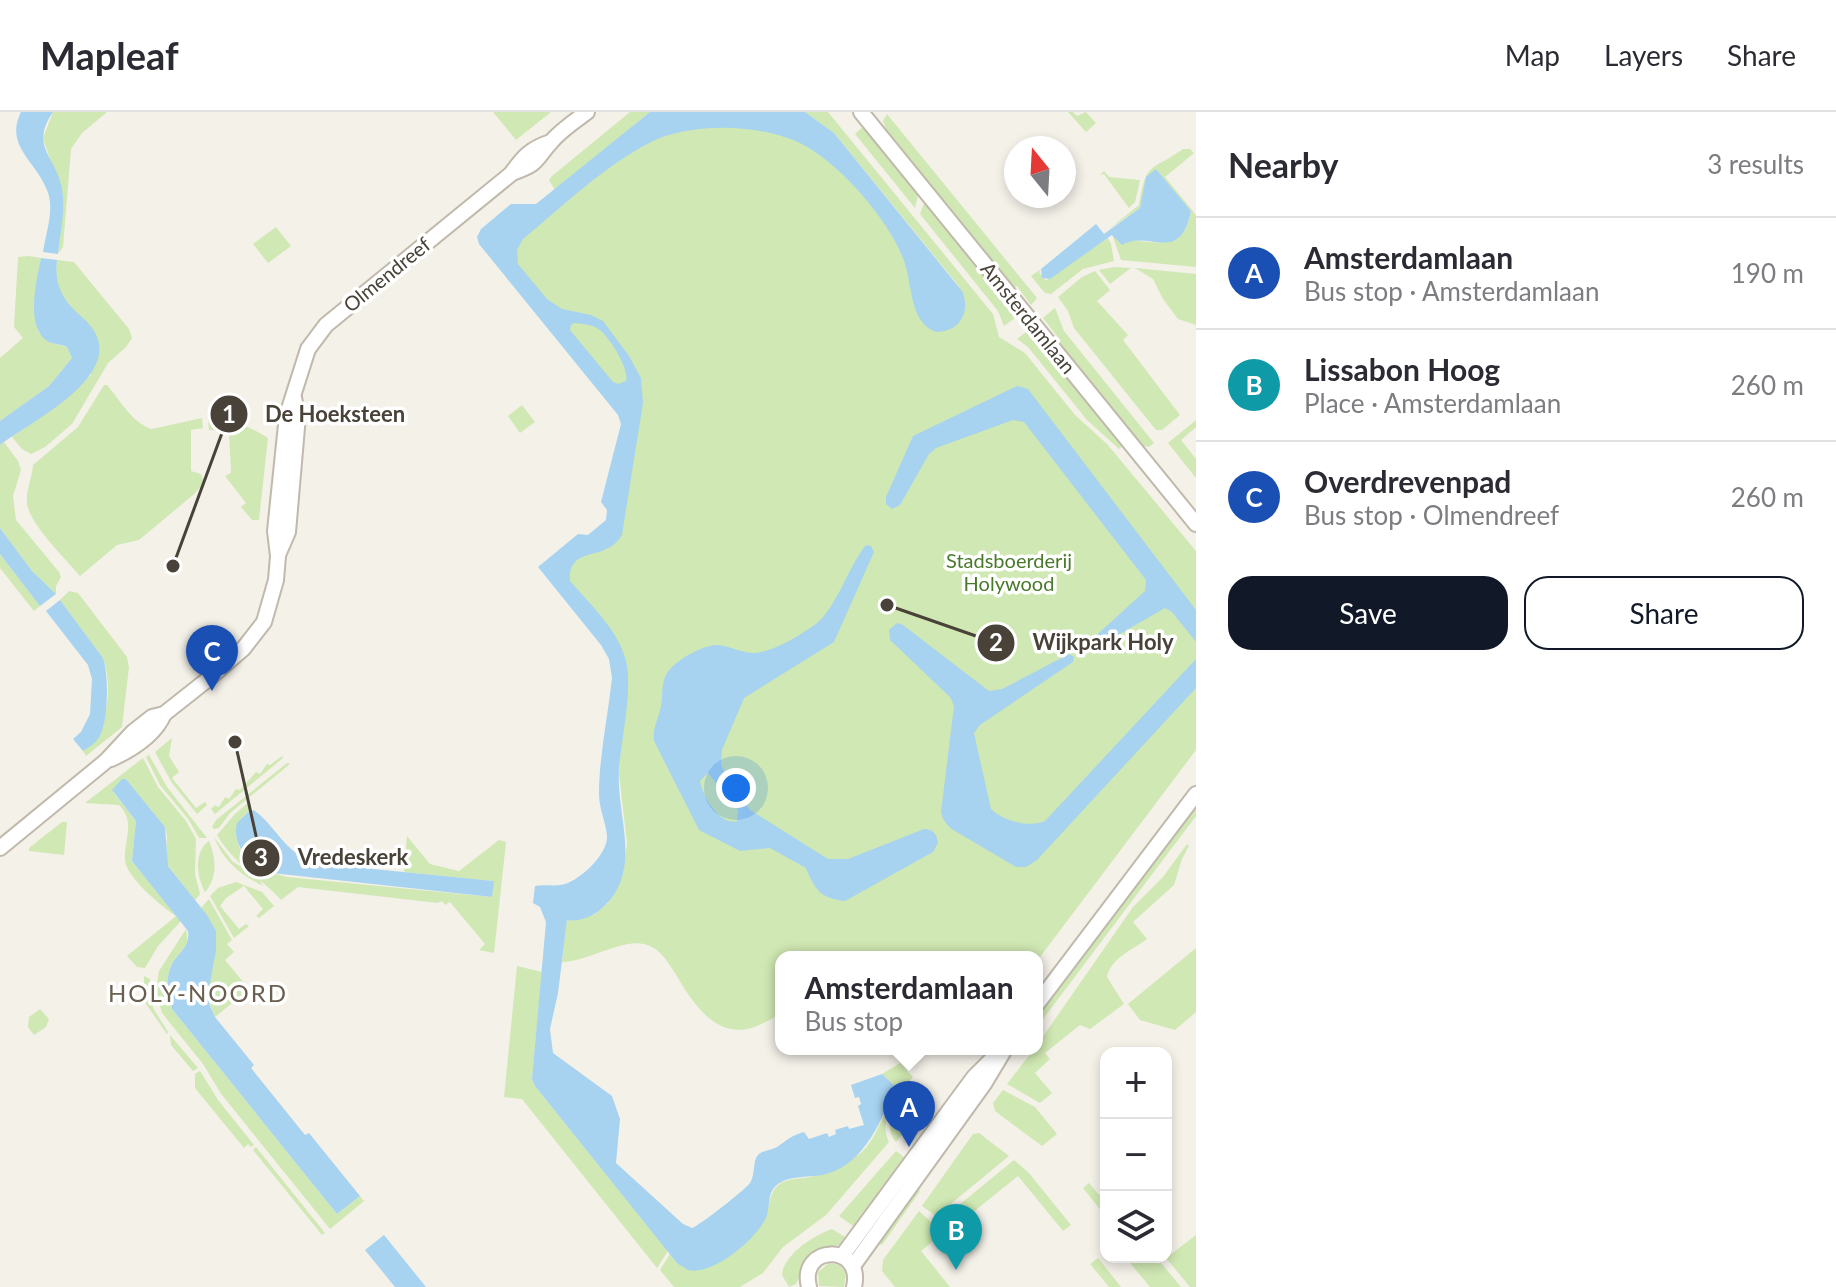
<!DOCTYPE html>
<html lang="en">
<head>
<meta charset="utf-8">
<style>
  :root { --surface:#fff; --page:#f7f7f7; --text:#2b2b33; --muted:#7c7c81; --line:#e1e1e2; --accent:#111827 }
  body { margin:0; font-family:Lato,sans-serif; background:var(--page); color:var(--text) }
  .controls { position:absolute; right:24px; bottom:24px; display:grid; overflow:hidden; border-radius:16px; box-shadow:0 4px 12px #0003 }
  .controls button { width:72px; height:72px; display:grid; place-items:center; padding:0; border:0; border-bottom:2px solid var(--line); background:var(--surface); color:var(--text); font:40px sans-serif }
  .compass { position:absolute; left:1004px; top:24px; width:72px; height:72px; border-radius:50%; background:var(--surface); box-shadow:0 4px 12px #0003; rotate:342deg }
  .you { position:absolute; left:736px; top:676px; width:28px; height:28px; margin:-20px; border:6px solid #fff; border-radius:50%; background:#1a73e8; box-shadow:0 0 0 12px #1a73e833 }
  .badge { display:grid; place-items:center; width:52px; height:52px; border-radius:50%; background:var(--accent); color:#fff; font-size:26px; font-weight:700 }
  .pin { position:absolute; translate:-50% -66px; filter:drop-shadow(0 2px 4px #0008) }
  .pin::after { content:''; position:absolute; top:42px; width:28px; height:24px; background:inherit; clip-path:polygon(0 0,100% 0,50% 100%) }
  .popup { position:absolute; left:775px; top:839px; width:268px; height:104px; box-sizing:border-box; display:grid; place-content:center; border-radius:16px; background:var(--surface); filter:drop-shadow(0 2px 6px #0005); font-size:26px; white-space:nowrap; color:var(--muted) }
  .popup b { font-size:30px; color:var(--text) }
  .popup::after { content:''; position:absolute; left:50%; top:100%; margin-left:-16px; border:16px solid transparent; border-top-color:var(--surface) }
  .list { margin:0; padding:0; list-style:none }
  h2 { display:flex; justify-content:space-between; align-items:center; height:104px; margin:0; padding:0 32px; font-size:34px }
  h2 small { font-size:26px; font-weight:400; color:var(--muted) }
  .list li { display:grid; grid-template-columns:52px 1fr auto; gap:24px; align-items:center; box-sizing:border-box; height:112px; padding:0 32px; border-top:2px solid var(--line) }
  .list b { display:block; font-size:30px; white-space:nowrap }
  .list p { margin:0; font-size:26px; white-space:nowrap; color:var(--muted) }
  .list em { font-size:26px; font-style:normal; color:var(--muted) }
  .actions { display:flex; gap:16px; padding:24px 32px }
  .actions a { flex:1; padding:18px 0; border:2px solid var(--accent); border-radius:24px; text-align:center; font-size:28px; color:var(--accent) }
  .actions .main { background:var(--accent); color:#fff }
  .icon { flex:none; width:44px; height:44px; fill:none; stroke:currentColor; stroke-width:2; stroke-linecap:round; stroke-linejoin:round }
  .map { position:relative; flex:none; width:1196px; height:1175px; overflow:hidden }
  header { display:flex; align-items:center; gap:48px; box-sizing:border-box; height:112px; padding:0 40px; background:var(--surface); border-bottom:2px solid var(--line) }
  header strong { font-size:38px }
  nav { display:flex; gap:44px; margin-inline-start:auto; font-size:28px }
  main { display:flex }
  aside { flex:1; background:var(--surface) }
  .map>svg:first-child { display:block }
  .green { fill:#d0e8b3 }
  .water { fill:#a7d3f0; fill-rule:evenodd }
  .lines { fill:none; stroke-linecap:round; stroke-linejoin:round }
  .tertiary-casing { stroke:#c0b9ac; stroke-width:18 }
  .tertiary { stroke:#fff; stroke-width:14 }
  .labels { text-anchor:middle; stroke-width:7; stroke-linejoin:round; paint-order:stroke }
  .street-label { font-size:20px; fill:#484238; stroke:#fff }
  .park-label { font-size:20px; fill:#497a2b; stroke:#fff }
  .quarter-label { font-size:24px; letter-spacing:2px; fill:#6b5f4f; stroke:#fff }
  .leader { fill:none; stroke:#484238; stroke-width:3 }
  .callout-dot { fill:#484238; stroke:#fff; stroke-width:3 }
  .mark-label { font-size:24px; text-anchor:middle; font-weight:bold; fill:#fff }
  .callout-label { font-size:22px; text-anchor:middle; font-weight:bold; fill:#484238; stroke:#fff; stroke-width:7; stroke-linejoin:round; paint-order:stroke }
</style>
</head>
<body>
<header>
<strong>Mapleaf</strong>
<nav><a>Map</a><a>Layers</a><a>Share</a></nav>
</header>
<main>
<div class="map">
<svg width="1196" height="1175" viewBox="0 0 1196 1175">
  <rect width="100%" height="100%" fill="#f4f1e9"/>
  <g class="green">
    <polygon points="53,0 107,0 82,21 71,37 63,135 58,142 63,86 43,26"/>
    <polygon points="493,0 551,0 516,28"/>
    <polygon points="630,0 650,0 555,78 549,68 552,64"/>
    <path d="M805,0H828L993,202L999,225L1025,241L1075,303L1107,332L1196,439V638L1037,849V845H781V902C770,907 759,915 747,917C712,924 690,886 675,861C667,849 660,836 644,832C621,827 589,849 562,850L567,807L594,803L608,791L623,762L627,732L619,662L627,556L607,526L551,459L613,415L628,305L496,139L567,78L697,1L812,24L962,178L834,21Z"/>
    <polygon points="1068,0 1073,0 1077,4 1086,0 1096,11 1086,20"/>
    <polygon points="887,2 1037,186 1031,193 1017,174 1014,175 886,17 883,9"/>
    <polygon points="863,15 918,83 915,96 855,22"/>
    <path d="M1183,37H1190L1194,41L1165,65L1196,103V155L1121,148L1112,122C1122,127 1127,128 1137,129C1167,131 1184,136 1191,99L1156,57L1140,96L1108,118L1139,93C1147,48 1149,61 1183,37Z"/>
    <polygon points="1104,59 1109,65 1140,68 1135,90 1129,96 1104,62 1100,63"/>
    <polygon points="924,91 1002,186 1000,188 1015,206 1004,214 998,199 920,102"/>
    <polygon points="276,115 291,134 268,151 253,132"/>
    <polygon points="1108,126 1111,132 1114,149 1083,157 1051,182 1045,181 1031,164 1041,157 1039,160 1044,167 1047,168"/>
    <polygon points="29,144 41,146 35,189 38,220 49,230 67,235 72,246 49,274 0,309 0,246 23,226 14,215 18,145"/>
    <polygon points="57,148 74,150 129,217 132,226 126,235 108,251 72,312 45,335 31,342 22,337 12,325 59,292 91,263 75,199 59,179 56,161"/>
    <polygon points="1114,155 1131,156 1110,172 1099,158"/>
    <polygon points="1135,156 1196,162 1196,213 1178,207 1163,187 1153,167"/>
    <polygon points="1095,159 1110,178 1097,189 1128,223 1123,228 1180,303 1162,318 1156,318 1074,216 1068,199 1058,185 1082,165"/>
    <polygon points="1055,196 1064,219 1154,331 1149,335 1142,334 1056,226 1057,224 1043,206"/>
    <polygon points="1026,220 1124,333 1119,337 1087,308 1028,235 1017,227"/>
    <path d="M104,273H107C120,288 132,311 152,317L202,306L203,316L191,318V359L201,362L204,371L193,383L139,428L117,433L80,464C66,447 29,412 27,391C26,378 32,366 33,353L78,315Z"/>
    <polygon points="522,293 535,310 520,321 508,304"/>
    <path d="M208,306C229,305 250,315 268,326L259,408H252L241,395L246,391L225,364L231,361L229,319L209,318Z"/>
    <polygon points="1196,308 1196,315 1181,328 1196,347 1196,366 1168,331"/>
    <polygon points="4,330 18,349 21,358 13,384 16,408 59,460 61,465 56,474 56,482 32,459 0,416 0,333"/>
    <polygon points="0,442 40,494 34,499 0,456"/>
    <path d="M69,479L78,481L127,545L129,555L122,615L86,644L83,639C109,622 113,573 103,546L60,488Z"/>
    <polygon points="172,626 169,644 179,660 172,666 196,696 205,690 207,693 197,702 172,671 155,640"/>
    <polygon points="149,643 167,675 207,726 199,726 189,708 160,673 146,645"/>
    <polygon points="282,644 283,646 215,702 211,697 215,693 219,695 225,685 229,687 236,677 240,678 256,660 260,662 267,652 270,653"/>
    <path d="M143,646L158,675L186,709L196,727L195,762L200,782L195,788L166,751L167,724L165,715L126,667L113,680L136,709L132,749L181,809L158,834L145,856L137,855L127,844L176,804C162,795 126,765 125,748C124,727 136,710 119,693L85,691Z"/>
    <polygon points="287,651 290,652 230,701 219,716 214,717 212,715 216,708"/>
    <path d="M250,689L251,698C227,713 235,741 257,755C266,760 277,762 287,765L492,785L493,769L404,760L407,724L430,752L459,759L499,728L506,730L494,841L479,838L485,832L450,790L445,793L442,789L438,791L298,775L281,788C260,765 233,751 217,723L234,703Z"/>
    <polygon points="1196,693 1196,704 1037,915 1037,904"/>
    <polygon points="62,710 67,710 64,743 29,739 29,736"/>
    <path d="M214,725L232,749L259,767L263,774C240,762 224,750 214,725Z"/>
    <path d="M209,729C216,746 218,765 205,780C197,766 193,740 209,729Z"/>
    <path d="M1187,732L1189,734L1182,747L1174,773L1133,810L1147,827C1131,839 1111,846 1107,865L1124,892L1090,917L1080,913L1045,941L1050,947L1035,961L1052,981L1040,991L1007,972L1034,937H1037V933L1133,795L1163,765Z"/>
    <polygon points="236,770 262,780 274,794 259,806 256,804 263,797 244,774 226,786 220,794 239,817 246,812 249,814 234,826 210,784 218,776"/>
    <polygon points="209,787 232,828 227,832 234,840 225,848 249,877 215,905 208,886 207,803 201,796"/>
    <path d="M186,817L188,831C183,839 176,844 172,852C165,865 167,883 172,897L337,1102L360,1084L364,1089L330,1117L222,983L203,952L162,901L156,878L159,859Z"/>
    <polygon points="1196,836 1196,900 1175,918 1140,908 1128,892"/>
    <polygon points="517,854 542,860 532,967 535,974 668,1139 657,1156 522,987 504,985"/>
    <polygon points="144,864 150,867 153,896 168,920 167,922 144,889"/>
    <polygon points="40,897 49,907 46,915 34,923 28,915 29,905"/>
    <polygon points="170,923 198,956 193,959 171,933"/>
    <path d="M900,951L913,965C899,982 877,1007 889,1030L826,1103L783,1135L763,1161L740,1175H674L660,1158L670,1142L677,1151L767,1104C773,1058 788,1072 823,1062C834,1059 852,1048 861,1041C878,1025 886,995 896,975L882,962Z"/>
    <polygon points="200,959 218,988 254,1033 251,1035 248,1032 244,1036 195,976 195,962"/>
    <path d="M917,969L933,986L896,1030C879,1010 902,985 917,969Z"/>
    <polygon points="1003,978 1035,995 1057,1022 1042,1034 995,999 993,991"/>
    <polygon points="979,1021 1009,1044 936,1104 922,1094 973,1022"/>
    <polygon points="256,1035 325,1121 322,1123 253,1038"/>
    <polygon points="896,1039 905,1046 900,1058 856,1116 839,1104"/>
    <polygon points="1014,1048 1029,1061 1071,1113 1063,1119 1018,1064 957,1113 948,1102"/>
    <polygon points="1089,1071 1099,1083 1104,1080 1106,1083 1106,1105 1083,1076"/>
    <polygon points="917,1077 920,1079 882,1133 875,1129 901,1094"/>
    <polygon points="919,1099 943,1121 921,1139 950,1175 895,1175 882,1159 883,1148"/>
    <path d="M832,1117L847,1126L844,1132L824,1136L810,1143L796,1172L789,1175L782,1163C784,1142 813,1124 832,1117Z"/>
    <polygon points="1196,1123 1196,1175 1190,1175 1166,1146"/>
    <polygon points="1125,1145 1156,1145 1181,1175 1150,1175"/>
    <polygon points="1098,1146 1121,1175 1122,1175 1109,1175 1090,1152"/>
    <polygon points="829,1151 839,1153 846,1160 844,1175 819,1174 818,1160"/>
  </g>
  <g class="water">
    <path d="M21,0H53C29,35 57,45 62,77C66,98 60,121 58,142L43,140C46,120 55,97 47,78C37,50 4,34 21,0Z"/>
    <path d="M650,0H805L834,21L962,179C971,200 960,220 936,220C908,210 913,170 903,146C888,108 844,57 809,36C769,11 690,9 649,31C603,55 563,94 523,127L517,138L518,152L547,187L562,197L591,203L603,209L629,244L641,266L643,291L622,423C606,451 568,432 570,469C590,492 619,519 626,549C633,577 621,628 619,659C616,706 645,760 600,798C592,805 577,810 567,808L558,881L550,917L553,941L612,984L620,1007L616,1051L683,1112L692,1116C699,1114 746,1077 750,1071C756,1062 752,1048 759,1042C764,1038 772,1038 777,1035C787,1028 792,1023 804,1020L809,1027L827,1021L829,1025L836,1022L835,1018L848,1014L849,1017L864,1013L858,994L861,992L859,985L855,986L851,973L882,962L896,975C881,1008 865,1052 826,1062C811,1066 790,1063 778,1072C766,1081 771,1095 766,1106C756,1127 713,1164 688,1158C687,1157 678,1152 677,1151L535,974L532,967L546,810L540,795L533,791L535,774C544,772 555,775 565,772C581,767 608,742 607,724C606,710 599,697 599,682C599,644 608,604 612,566L609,547L601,533L538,455L578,422L588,423L606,408L607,398L601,390L621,312L618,303L479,132L477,125L481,117L511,92H536ZM574,211C583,212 592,212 600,218C610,226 630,258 626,269L618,272L613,270L570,218L571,213Z"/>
    <path d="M1156,57L1191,99C1180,154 1148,117 1122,133L1112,123L1050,167L1042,166L1041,157L1096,112L1104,122L1140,96L1146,65Z"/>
    <path d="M41,146L57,148C54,175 64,189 83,206C140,257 33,308 0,333V309L49,274L72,246L67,235C61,232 54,232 49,230C24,217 37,167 41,146Z"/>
    <polygon points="1017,274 1028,277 1196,498 1196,530 1172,500 1165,496 1094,537 1090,533 1090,529 1145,479 1146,468 1024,310 1013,308 936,336 929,342 900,393 892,397 886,392 886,385 913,324"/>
    <polygon points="0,416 32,459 56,482 40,494 0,442"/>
    <path d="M866,433L871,434L874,440L834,530L744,586L722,638L721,652L726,664L750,698L828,747H848L924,717C933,717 937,722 938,731L933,740L845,789C820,786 815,778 806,756L770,736L740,739L699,718L654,629C652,615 659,607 661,594C663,584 661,572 666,563C672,550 703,532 718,533C730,534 742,541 754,541C774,540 800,523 816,512C837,495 848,455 866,433ZM708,661L738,698L737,709C720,714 703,685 700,669Z"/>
    <path d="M60,488L103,546C109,563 109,612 98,627C94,632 88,636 83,639L73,627L81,620L90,602L92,567L88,553L46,499Z"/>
    <path d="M897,511L903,513L989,579L1002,577L1069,542L1074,545L1073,550L980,613L974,621L991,697C1003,709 1030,716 1045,709L1196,547V576L1037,748L1026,755H1016L950,716L943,707L941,700L954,594L950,585L890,528L889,518Z"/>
    <path d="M122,667H126L165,715L168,754L207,803L216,819V838L209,877V891L215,905L254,953L251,956L305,1023L309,1021L360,1084L337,1102L172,897C167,883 165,866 172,852C179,839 190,836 188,819L132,749L136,709L112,678Z"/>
    <path d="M254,698C279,717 287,747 323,752L494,769L492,785L272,761C251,753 231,735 237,711L247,701Z"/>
    <polygon points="384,1123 426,1175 395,1175 365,1138"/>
  </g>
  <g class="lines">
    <g class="tertiary-casing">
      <g id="tertiary">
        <polyline points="861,0 1196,412"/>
        <path d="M512,61C540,51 534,49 551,30C561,18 575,9 587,0"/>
        <polyline points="278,443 288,420 298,304 294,286"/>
        <path d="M111,647C131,638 155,623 164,602"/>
        <path d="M0,736L106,649L133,620L152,605L164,602L207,568L243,537L264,510L276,468L278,444L275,419L287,303L308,237L326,213L511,62C523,45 531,36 551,30"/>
        <polyline points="1037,892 1196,682"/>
        <polyline points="842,1144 974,965 999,940"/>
        <polyline points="853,1154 984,972 1005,937"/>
        <path d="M809,1175C798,1132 864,1131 854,1175"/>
      </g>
    </g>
    <use href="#tertiary" class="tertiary"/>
  </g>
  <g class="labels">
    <g class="street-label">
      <text transform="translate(387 163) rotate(-39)" y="7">Olmendreef</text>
      <text transform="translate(1028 206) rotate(51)" y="7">Amsterdamlaan</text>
    </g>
    <g class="park-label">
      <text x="1009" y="456">Stadsboerderij<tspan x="1009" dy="23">Holywood</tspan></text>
    </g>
    <g class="quarter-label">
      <text x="198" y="890">HOLY-NOORD</text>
    </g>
  </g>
  <path class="leader" d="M173 454L229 302M887 493L996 531M235 630L261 746"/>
  <g class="callout-dot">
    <circle cx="173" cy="454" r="8"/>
    <circle cx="887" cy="493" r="8"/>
    <circle cx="235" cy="630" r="8"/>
    <circle cx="229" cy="302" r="20"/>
    <circle cx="996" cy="531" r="20"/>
    <circle cx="261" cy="746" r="20"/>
  </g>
  <g class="mark-label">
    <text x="229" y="311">1</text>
    <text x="996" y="539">2</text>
    <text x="261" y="754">3</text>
  </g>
  <g class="callout-label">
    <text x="335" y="310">De Hoeksteen</text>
    <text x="1103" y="538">Wijkpark Holy</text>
    <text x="353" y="753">Vredeskerk</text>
  </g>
</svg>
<div class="controls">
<button>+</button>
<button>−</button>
<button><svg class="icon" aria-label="layers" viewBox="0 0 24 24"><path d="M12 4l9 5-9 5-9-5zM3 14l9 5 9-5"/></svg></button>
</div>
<svg class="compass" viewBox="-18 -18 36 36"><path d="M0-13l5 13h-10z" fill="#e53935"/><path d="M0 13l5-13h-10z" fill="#7c7c81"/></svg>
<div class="you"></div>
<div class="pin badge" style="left:909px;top:1035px;background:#1a4fb4">A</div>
<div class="popup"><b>Amsterdamlaan</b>Bus stop</div>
<div class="pin badge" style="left:956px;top:1158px;background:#0f9aa8">B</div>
<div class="pin badge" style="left:212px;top:579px;background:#1a4fb4">C</div>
</div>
<aside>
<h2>Nearby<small>3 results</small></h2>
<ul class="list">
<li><span class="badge" style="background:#1a4fb4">A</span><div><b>Amsterdamlaan</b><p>Bus stop · Amsterdamlaan</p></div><em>190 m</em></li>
<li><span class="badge" style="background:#0f9aa8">B</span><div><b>Lissabon Hoog</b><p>Place · Amsterdamlaan</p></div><em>260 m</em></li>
<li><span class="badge" style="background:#1a4fb4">C</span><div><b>Overdrevenpad</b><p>Bus stop · Olmendreef</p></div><em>260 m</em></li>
</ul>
<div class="actions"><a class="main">Save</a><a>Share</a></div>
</aside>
</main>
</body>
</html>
